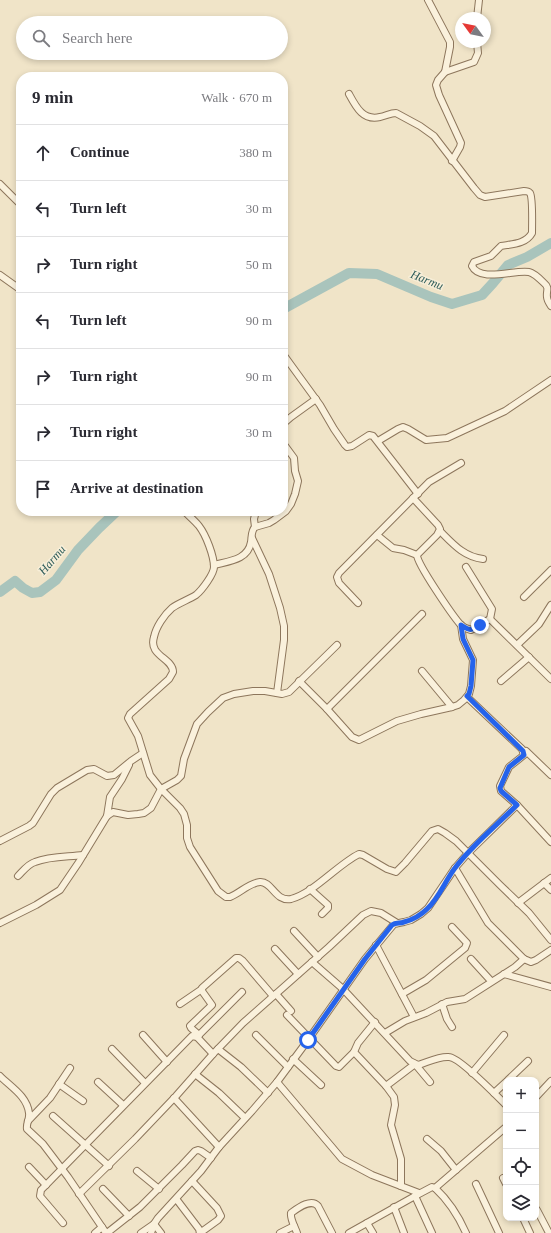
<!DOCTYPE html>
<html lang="en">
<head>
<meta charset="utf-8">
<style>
  :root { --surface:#fff; --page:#f7f7f7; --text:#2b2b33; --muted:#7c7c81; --line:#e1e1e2 }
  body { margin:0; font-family:"Times New Roman",serif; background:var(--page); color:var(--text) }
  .controls { position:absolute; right:12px; bottom:12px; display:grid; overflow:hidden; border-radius:8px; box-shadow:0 2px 6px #0003 }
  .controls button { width:36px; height:36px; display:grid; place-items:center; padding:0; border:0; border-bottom:1px solid var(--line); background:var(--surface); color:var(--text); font:20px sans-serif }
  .compass { position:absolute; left:455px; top:12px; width:36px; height:36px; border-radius:50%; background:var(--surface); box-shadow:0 2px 6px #0003; rotate:303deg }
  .stop { position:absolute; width:12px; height:12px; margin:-9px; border:3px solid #2563eb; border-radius:50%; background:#fff }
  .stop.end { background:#2563eb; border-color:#fff; box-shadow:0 1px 4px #0008 }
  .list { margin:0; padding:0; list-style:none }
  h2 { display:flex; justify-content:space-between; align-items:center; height:52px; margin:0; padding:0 16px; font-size:17px }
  h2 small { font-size:13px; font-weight:400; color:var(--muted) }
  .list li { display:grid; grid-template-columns:26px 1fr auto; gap:12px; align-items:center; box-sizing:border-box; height:56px; padding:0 16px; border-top:1px solid var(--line) }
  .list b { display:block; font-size:15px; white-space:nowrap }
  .list em { font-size:13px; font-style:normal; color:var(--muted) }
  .icon { flex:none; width:22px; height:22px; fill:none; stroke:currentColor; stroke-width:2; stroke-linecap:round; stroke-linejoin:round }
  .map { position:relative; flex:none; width:551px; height:1233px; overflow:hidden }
  .search { position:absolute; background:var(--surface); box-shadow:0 2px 6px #0003; left:16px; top:16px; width:272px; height:44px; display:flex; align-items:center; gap:10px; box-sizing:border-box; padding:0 14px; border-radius:22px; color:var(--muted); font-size:15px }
  .panel { position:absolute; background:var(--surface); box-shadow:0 2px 6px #0003; left:16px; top:72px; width:272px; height:444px; border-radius:16px }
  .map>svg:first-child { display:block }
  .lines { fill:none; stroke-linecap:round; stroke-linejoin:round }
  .river { stroke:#a9c4bc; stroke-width:10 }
  .minor-casing { stroke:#8d765c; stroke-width:8 }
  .minor { stroke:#faf1dc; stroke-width:6 }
  .route { stroke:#2563eb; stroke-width:5 }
  .labels { text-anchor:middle; stroke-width:3; stroke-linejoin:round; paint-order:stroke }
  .water-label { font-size:12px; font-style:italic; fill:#2f5d5a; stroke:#f7eed8 }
</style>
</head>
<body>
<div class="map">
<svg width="551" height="1233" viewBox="0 0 551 1233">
  <rect width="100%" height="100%" fill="#f0e4c8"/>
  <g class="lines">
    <g class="river">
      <polyline points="283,309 349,273 377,274 431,297 452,304 482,295 493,283 508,265 527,257 551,243"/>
      <polyline points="0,592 15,581 23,588 32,593 40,592 56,580 78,550 99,528 117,511"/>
    </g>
    <g class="minor-casing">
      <g id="minor">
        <polyline points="428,0 450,42 450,47 445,72"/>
        <polyline points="477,18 479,0"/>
        <path d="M349,94C356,107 363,121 380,117C386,116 390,113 396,113L420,126L434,136L474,188L480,195L485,197L524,191C527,191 528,191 530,193C533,198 532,226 532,233C526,244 512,244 501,246L491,256L474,262L472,266C480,283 516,269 529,272C534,273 540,279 544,283C550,288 546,291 547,297C547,300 549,303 551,306"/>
        <polyline points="452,161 460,147 461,143 439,95 436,85 438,80 445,72 474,62 478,53 477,42"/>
        <polyline points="0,184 21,205"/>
        <polyline points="0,275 21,290"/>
        <polyline points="283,354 320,405 334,429 345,445 347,447 352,446 369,435 373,436 418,494"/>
        <polyline points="283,424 291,417 316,399"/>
        <polyline points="378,441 398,429 403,427 408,429 426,440 447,438 505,411 551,380"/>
        <path d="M413,498L438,525L440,529L437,535L417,555C417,564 453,616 460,624C463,627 467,629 471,630L490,619L491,620L551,679"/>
        <path d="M184,511C189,516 195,521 199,526C206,535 214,556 214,567C214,574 202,590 196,595C188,600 179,603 172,608C164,615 156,627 154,637C148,656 173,658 173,672L169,679L130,714L128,718L138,736L150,775L161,789L180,808L184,814L187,825V838L190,847L218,891L226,897H230C240,893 249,883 260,882C272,881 275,902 291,899C314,893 337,865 359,854L363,855L387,869L396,872L405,863L432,831L438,829L445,833L456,841L500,885L529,913L551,940"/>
        <polyline points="255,527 254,519 256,511"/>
        <path d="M440,531C453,544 464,557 483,559"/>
        <polyline points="377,535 393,548 404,550 417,555"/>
        <polyline points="252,538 269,574 280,608 284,626 284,640 277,693"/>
        <path d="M214,565C229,561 248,560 251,542C252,536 251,531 255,527L269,523L274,520L286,511L291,504L295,494L298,481L295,471L294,458L283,443"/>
        <polyline points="466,567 492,609 490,619"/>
        <polyline points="524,597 551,570"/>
        <polyline points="358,603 339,583 337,577 339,573 429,482 461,463"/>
        <polyline points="517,645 539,624 551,605"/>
        <polyline points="422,671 452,707"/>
        <polyline points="299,681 327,709 352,737 359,740 397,721 421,714 452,707 458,705 464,700 469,694 471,686 473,660 463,639 461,625"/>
        <polyline points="501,681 529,657"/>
        <polyline points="467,697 522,749 524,755 509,767 500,786 501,791 517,805 551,842"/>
        <polyline points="327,709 422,614"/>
        <polyline points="526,751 551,775"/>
        <polyline points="107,816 110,797 122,779 129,765"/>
        <polyline points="0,841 29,826 33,823 51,794 57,788 87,770 94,769 107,776 114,775 131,761 143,753"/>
        <polyline points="455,868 488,923 524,959 531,962 536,960 551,950"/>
        <path d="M18,876C23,871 28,864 35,862C50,856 68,857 83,855"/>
        <polyline points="544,883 551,890"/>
        <polyline points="310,889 328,905 328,908 322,914"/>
        <polyline points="518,903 551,878"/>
        <polyline points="0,923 36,905 60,890 79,862 107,816 113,812 128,815 138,814 144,813 151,808 161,789 177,780 181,776 184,759 197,724 208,712 223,698 234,694 253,691 265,691 282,694 289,692 337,645"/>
        <polyline points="294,931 318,957"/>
        <polyline points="376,945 414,1017"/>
        <polyline points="275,949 298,974"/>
        <polyline points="471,959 491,981"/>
        <polyline points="312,962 343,989"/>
        <polyline points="504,974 551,987"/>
        <path d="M343,989L410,1061L418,1065C428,1062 439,1056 449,1057C459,1057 497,1096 506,1105"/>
        <polyline points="276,994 291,1011"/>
        <polyline points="402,994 426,980 465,948 467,943 452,927"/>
        <polyline points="180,1004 202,989"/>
        <polyline points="442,1004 447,1019 452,1027"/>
        <polyline points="287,1015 336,1066 339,1067 354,1052"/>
        <polyline points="375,1022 358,1043 354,1052 386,1086 394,1097 395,1105 391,1125 401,1159 401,1186"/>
        <polyline points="385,1033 405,1021 426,1013 447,1002 465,999 515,967 524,959"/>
        <polyline points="143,1035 167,1062"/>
        <polyline points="199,1035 191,1028 190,1026 212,1005 202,991 202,988 236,958 239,958 243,961 273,996"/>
        <polyline points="256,1035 288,1067"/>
        <polyline points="197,1037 242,992"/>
        <polyline points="112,1049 145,1083"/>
        <polyline points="218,1049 241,1067 268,1093"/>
        <polyline points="293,1059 321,1085"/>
        <polyline points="472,1073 504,1035"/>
        <polyline points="195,1074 219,1093 245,1118"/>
        <path d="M0,1076C11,1087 27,1096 29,1113C30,1119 26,1123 27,1129L43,1144L68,1177L106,1233"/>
        <polyline points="508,1080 528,1061"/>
        <polyline points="98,1082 123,1105"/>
        <polyline points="277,1082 342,1159 372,1175 419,1193"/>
        <polyline points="59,1084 83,1101"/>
        <polyline points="386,1086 415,1064 430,1082"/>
        <polyline points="494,1093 506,1082"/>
        <polyline points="536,1097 551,1081"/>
        <polyline points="174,1098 219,1147"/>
        <polyline points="53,1116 109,1166"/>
        <polyline points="28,1121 50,1098 70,1068"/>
        <polyline points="427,1139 441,1151 456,1170"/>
        <polyline points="29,1167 46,1185"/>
        <polyline points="137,1171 159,1189"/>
        <polyline points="503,1178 506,1184"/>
        <polyline points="192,1181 217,1208 221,1216 218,1220 200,1233"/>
        <polyline points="476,1184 499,1233"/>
        <polyline points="435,1188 506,1127"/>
        <polyline points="103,1189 129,1216"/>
        <polyline points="79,1194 135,1139 176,1096 213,1054 243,1023 329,947 363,915 371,911 381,913 397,923"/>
        <polyline points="177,1200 199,1229 200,1233"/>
        <polyline points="394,1207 404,1233"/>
        <polyline points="537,1210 549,1233"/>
        <polyline points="523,1218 530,1233"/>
        <polyline points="63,1223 40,1196 41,1190 45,1186 192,1036 197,1037 213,1054"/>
        <polyline points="367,1223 373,1233"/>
        <polyline points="95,1233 102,1227"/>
        <polyline points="107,1233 140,1207 182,1165 195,1151 198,1150 201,1151 211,1158"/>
        <polyline points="141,1233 154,1224 161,1233"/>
        <polyline points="151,1233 154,1224 158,1218 201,1171 219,1147 252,1111 277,1082 308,1040 365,959 394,924 404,922 411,920 421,914 428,908 455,868 468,853 517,805"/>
        <polyline points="280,1233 294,1226"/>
        <path d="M297,1233C295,1227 290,1219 291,1213C298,1208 311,1198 318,1206L332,1233"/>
        <polyline points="349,1233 415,1196"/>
        <path d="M432,1233L415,1196L432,1187L435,1188C449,1201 458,1215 466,1233"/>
      </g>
    </g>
    <use href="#minor" class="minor"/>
  </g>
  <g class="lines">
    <path class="route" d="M308,1040L365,959L392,925C396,922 400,924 404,922C412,920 421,915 427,909C439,898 445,881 455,868C472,845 496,826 517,805L501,791L500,788L509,767L524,755L523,751L467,696L469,694L471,686L473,660L463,639L461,625C470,631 470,631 480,625"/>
  </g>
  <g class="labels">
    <g class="water-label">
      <text transform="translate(427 280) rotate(22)" y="4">Harmu</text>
      <text transform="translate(52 560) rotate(-49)" y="4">Harmu</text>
    </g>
  </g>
</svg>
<div class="controls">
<button>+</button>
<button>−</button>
<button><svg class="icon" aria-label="locate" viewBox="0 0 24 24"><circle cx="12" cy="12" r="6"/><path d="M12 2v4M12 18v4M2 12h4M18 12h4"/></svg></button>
<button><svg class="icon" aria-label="layers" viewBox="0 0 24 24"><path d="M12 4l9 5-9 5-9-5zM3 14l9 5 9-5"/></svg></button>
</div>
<svg class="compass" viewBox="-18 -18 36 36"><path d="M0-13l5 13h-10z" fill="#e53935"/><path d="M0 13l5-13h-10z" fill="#7c7c81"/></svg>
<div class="stop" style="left:308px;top:1040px"></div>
<div class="stop end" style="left:480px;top:625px"></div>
<div class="search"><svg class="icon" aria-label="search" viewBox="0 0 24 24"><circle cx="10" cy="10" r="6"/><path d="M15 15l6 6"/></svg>Search here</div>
<section class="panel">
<h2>9 min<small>Walk · 670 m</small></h2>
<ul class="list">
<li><svg class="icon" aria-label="ahead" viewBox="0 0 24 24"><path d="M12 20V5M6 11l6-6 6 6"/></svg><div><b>Continue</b></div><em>380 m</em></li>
<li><svg class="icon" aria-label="left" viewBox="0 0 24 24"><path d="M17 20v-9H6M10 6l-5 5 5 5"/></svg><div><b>Turn left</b></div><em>30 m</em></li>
<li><svg class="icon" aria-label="right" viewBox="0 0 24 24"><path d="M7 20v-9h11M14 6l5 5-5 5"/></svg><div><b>Turn right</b></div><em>50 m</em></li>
<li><svg class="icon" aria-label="left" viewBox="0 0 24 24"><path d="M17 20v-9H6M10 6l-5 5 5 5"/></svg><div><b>Turn left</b></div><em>90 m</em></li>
<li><svg class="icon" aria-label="right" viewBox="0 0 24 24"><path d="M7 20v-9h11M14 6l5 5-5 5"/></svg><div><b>Turn right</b></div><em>90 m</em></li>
<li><svg class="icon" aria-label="right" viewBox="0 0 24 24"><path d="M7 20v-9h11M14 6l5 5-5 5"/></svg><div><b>Turn right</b></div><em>30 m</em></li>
<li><svg class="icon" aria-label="arrive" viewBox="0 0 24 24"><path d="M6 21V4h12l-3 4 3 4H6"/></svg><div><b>Arrive at destination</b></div></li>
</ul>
</section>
</div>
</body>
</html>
